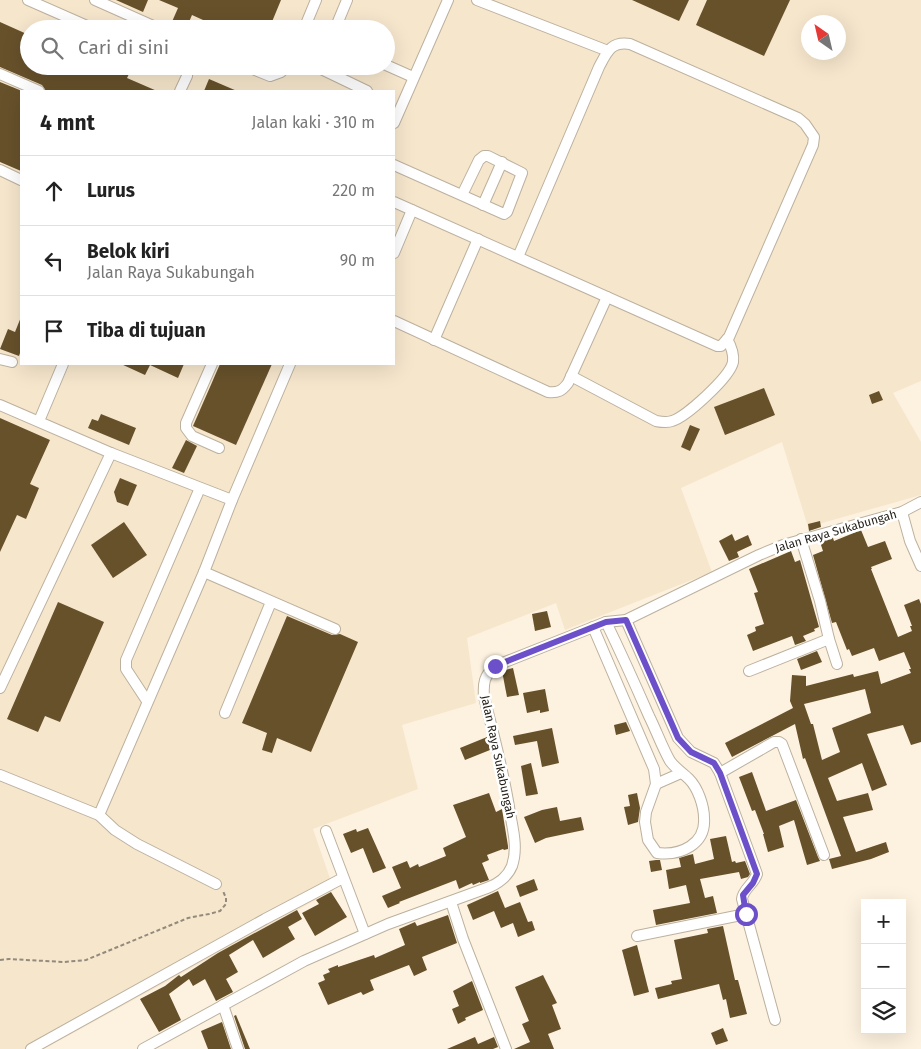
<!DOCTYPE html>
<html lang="id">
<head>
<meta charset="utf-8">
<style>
  :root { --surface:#fff; --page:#f6f6f6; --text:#222; --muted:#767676; --line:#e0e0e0 }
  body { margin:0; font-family:"Fira Sans",sans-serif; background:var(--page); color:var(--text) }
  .controls { position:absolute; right:15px; bottom:15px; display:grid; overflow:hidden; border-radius:0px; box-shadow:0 5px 20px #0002 }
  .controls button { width:45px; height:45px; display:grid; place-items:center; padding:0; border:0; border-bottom:1px solid var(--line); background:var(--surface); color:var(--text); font:25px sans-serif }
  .compass { position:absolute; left:801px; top:15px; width:45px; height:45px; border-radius:50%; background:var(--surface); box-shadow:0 5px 20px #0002; rotate:326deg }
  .stop { position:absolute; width:15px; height:15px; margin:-11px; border:4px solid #6c50c9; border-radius:50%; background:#fff }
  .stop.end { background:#6c50c9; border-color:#fff; box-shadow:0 1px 5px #0008 }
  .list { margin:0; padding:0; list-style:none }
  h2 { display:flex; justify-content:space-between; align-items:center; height:65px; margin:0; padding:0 20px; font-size:21px }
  h2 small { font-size:16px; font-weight:400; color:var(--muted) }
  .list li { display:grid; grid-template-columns:32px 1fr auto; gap:15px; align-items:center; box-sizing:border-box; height:70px; padding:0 20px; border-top:1px solid var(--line) }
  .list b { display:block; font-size:19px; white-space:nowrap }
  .list p { margin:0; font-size:16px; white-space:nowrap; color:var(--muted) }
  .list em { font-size:16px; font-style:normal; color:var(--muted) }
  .icon { flex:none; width:28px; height:28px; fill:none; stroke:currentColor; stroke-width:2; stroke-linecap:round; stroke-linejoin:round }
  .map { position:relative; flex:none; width:921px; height:1049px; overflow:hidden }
  .search { position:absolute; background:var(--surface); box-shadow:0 5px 20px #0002; left:20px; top:20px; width:375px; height:55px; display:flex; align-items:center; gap:12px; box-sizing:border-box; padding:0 18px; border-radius:28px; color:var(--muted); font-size:19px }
  .panel { position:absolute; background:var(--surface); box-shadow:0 5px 20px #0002; left:20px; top:90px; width:375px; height:275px; border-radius:0px }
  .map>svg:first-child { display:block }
  .built { fill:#f6e6cc; fill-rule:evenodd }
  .building { fill:#67512b; fill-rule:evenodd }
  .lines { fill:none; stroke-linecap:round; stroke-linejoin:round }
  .minor-casing { stroke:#bcb19f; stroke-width:12 }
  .path { stroke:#918a7d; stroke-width:2; stroke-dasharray:4 2.5; stroke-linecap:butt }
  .minor { stroke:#fff; stroke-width:10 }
  .route { stroke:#6c50c9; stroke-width:6 }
  .labels { text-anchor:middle; stroke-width:5; stroke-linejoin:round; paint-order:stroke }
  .street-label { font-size:12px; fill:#201c15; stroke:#fff }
</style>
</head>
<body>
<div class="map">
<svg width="921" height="1049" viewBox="0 0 921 1049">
  <rect width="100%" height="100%" fill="#fdf2df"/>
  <path class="built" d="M0,0H921V381L893,393L921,442V495L808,527L782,442L681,488L712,572L565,630L556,603L467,638L476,703L402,725L418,789L313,829L334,890L44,1049H0ZM808,22H838V52H808ZM29,29H386V66H29ZM21,91H394V364H21Z"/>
  <g class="building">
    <polygon points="116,0 148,0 143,12"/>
    <polygon points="159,0 281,0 269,29 223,29 192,15 186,29 183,29 171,24 178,8"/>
    <polygon points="632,0 689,0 679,21"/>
    <polygon points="707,0 790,0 764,56 696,25"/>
    <polygon points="0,22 29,35 29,66 133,66 127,78 157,91 46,91 42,85 0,67"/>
    <polygon points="209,79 237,91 204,91"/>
    <polygon points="0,82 22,91 21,171 0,162"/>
    <polygon points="21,317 21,350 19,356 0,349 8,329 15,332"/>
    <polygon points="121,364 184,364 178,378 150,365 145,375"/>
    <polygon points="220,364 272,364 236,445 193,426"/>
    <polygon points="764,388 775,415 725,435 714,407"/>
    <polygon points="879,391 883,400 872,404 869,395"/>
    <polygon points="101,414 136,428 129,445 88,428 92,419 98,421"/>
    <polygon points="0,418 50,440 30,484 39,488 26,519 17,515 0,552"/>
    <polygon points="690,425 700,429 690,451 681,447"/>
    <polygon points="186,440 197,446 184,473 172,468"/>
    <polygon points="120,478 137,485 128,506 117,502 114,492"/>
    <polygon points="820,521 821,527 809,531 808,524"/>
    <polygon points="124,522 147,555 113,578 91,545"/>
    <path d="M861,530L868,547L885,541L892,559L871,567L872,569H871L898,637L912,631L910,626H912L904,605L919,599L921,604V742L911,745L903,725L867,734L887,785L872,791L862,763L828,778L837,801L868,793L873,810L843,817L856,852L886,842L889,852L871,859L832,869L829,859L841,856L805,758L803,759L795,724L732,757L725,743L793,708L790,701L792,675L806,676V686L853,674L854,677L878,671L881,684L911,673L909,669H911L904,652L879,661L874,648L852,656L849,649L847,650L836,622L832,623L813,555L823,551L820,542L833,538L834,541ZM865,689L871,713L832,728L840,752L822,760L813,724H811L804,704Z"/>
    <polygon points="732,534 735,541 748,535 752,545 737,552 739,557 729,561 719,541"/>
    <polygon points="791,551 795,562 800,560 819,627 814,629 815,631 803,636 806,641 795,645 792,636 753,651 747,635 756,631 755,627 764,624 754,593 758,592 749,569"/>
    <polygon points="58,602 104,622 60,722 45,716 38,732 7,719"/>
    <polygon points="547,611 551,627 535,631 532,614"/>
    <polygon points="287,616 332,635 340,634 358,642 311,752 277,738 272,753 262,750 267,733 242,723"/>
    <polygon points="817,651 822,662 801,670 797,659"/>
    <polygon points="513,668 519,695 507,697 502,671"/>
    <polygon points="545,689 549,711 540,713 540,710 527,713 523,693"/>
    <polygon points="626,722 630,731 616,735 614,725"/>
    <polygon points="552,728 559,763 542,767 537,741 515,745 513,736"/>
    <polygon points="487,737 490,750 465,760 460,748"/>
    <polygon points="531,763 538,794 526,796 521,766"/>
    <polygon points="752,772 766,811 796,800 818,857 820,861 807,865 794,820 779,826 784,847 768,852 763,834 764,834 755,810 752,811 739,777"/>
    <polygon points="489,793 496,812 502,809 508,846 508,849 504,850 503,849 487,855 489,860 482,863 489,880 480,883 480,882 473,885 472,883 459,889 456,880 399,902 400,903 388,908 382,896 401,888 392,867 407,861 410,868 418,864 419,867 446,856 443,848 466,837 453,805"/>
    <polygon points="637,793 640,808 638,822 628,825 624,807 630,806 628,795"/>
    <polygon points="557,807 560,821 581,817 584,830 546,838 535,843 524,817 542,810"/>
    <polygon points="368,828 386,868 373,873 363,848 351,853 343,834 356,829 357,832"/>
    <polygon points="726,836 732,862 735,861 736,863 745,861 750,874 748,877 741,879 739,872 700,879 705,898 713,896 717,913 656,925 653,910 690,903 686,885 669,889 666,870 681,867 679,858 689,855 693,854 695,864 714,859 710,839"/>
    <polygon points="656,860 660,860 662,870 651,872 649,861"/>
    <polygon points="534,879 538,890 520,897 516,886"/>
    <polygon points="498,891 505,908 520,902 528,922 532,921 535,930 518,937 513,923 501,928 494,911 473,920 467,905"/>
    <polygon points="331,892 347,917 315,936 302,913 319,904 316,900"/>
    <polygon points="297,910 302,919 288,927 295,939 263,958 253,940 229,955 238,972 226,979 233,992 216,1001 205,979 193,986 189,979 169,994 181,1020 159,1032 140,999 165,986 179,975 181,977 218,953"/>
    <polygon points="448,915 457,943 422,957 427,970 414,976 409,965 370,980 374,990 363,995 361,992 328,1005 318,983 325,980 323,975 330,972 328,969 338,965 338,967 374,955 375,958 405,945 399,929 415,922 417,926"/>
    <polygon points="723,926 735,980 738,980 747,1014 730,1018 726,999 723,1000 719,984 658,999 655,988 672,984 671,981 682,979 674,940 708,933 707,929"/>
    <polygon points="637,945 649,992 634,996 622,950"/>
    <polygon points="543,975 557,1003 552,1005 561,1029 548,1034 554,1049 514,1049 530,1042 522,1024 529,1021 515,987"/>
    <polygon points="472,981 483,1010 465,1018 466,1020 458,1024 452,1009 459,1006 453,991"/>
    <polygon points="236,1015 250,1049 245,1049 234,1016"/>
    <polygon points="222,1022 231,1049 208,1049 201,1031"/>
    <polygon points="723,1028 728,1041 716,1045 711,1033"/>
    <polygon points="475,1037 478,1044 494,1037 498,1047 493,1049 447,1049"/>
  </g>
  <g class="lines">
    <g class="minor-casing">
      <g id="minor">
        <polyline points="28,0 94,29"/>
        <polyline points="95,0 160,29"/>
        <polyline points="477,0 608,51"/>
        <polyline points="304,29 316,0"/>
        <polyline points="335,29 347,0"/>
        <polyline points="386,65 413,77"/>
        <polyline points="245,66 270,76 281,72 287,66"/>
        <polyline points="315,66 367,91"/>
        <polyline points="0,74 39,91"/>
        <polyline points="180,91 187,76 187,71 181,66"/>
        <polyline points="394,123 448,0"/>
        <polyline points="394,165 504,214 507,212 522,173 488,156 484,156 479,160 462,195"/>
        <polyline points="0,170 21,180"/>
        <path d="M394,202L412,210L717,346H721L729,337L813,145L814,137L805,124L798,118L630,44C611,41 607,52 599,67L518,257"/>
        <polyline points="483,205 502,162"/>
        <polyline points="394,253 412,210"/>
        <path d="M394,321L548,392C558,393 562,391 568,383L607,297"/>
        <polyline points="434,340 478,239"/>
        <polyline points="0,359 12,362"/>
        <polyline points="212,364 186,423 186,428 192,436 219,448"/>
        <path d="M571,376L656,421C661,422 667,423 672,421C686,417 730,377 733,362C734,354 731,346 727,339"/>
        <polyline points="0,405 111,453 232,500"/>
        <polyline points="39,421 63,364"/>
        <polyline points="902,512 910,541 921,566"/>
        <polyline points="801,539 820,601 829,639 837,664"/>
        <polyline points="204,572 335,629"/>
        <path d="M626,620L678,738L691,752L714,763L720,773L757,874C754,884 743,889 742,899L775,1020"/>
        <path d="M593,627L654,769L656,784L646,812L645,822L648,840L657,853C681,856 706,844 704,818C704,806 698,788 689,779C683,773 675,768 670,761C662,747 656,730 649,716C635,684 621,653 606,622"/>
        <polyline points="749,671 829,639"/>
        <polyline points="0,688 111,453"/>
        <polyline points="147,701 126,669 126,660 200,488"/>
        <polyline points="225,713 271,602"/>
        <polyline points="720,773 774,742 779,742 782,744 824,855"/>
        <polyline points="0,775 99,815 115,830 137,844 216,884"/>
        <polyline points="656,784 681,773"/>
        <polyline points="99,815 204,572 232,500 290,364"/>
        <polyline points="326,831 365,934"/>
        <polyline points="451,902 463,939 506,1049"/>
        <polyline points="637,936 746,914"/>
        <polyline points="223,1005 238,1049"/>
        <polyline points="31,1049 265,919 343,878"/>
        <path d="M143,1049L304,961L388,924L487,888C498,884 508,876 512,866C518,848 513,830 510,813C504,774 494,735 484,697C483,683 484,676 495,666L606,622L626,620L759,555L783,545L902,512L921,502"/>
      </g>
    </g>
    <polyline class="path" points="0,960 9,959 64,962 86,960 188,918 209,914 220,911 226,904 226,898 223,891"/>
    <use href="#minor" class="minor"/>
  </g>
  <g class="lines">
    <polyline class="route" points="495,666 606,622 626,620 678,738 691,752 714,763 720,773 757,874 753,883 743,895 746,914"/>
  </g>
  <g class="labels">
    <g class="street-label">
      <text transform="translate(836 531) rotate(-16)" y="4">Jalan Raya Sukabungah</text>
      <text transform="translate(498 757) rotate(78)" y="4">Jalan Raya Sukabungah</text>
    </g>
  </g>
</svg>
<div class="controls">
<button>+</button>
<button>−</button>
<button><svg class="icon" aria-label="layers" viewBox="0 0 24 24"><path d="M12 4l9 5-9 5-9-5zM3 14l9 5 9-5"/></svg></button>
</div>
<svg class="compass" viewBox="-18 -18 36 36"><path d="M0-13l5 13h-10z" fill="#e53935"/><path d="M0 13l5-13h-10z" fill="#767676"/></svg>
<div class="stop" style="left:746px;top:914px"></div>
<div class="stop end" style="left:495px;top:666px"></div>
<div class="search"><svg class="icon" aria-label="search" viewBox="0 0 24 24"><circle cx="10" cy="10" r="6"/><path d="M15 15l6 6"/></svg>Cari di sini</div>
<section class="panel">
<h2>4 mnt<small>Jalan kaki · 310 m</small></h2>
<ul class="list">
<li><svg class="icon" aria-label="ahead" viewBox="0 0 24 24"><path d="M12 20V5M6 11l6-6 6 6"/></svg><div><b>Lurus</b></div><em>220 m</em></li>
<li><svg class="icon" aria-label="left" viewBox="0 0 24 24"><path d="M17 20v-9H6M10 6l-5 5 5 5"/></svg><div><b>Belok kiri</b><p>Jalan Raya Sukabungah</p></div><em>90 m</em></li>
<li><svg class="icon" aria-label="arrive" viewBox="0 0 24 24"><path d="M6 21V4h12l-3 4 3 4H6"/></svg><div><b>Tiba di tujuan</b></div></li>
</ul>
</section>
</div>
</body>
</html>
